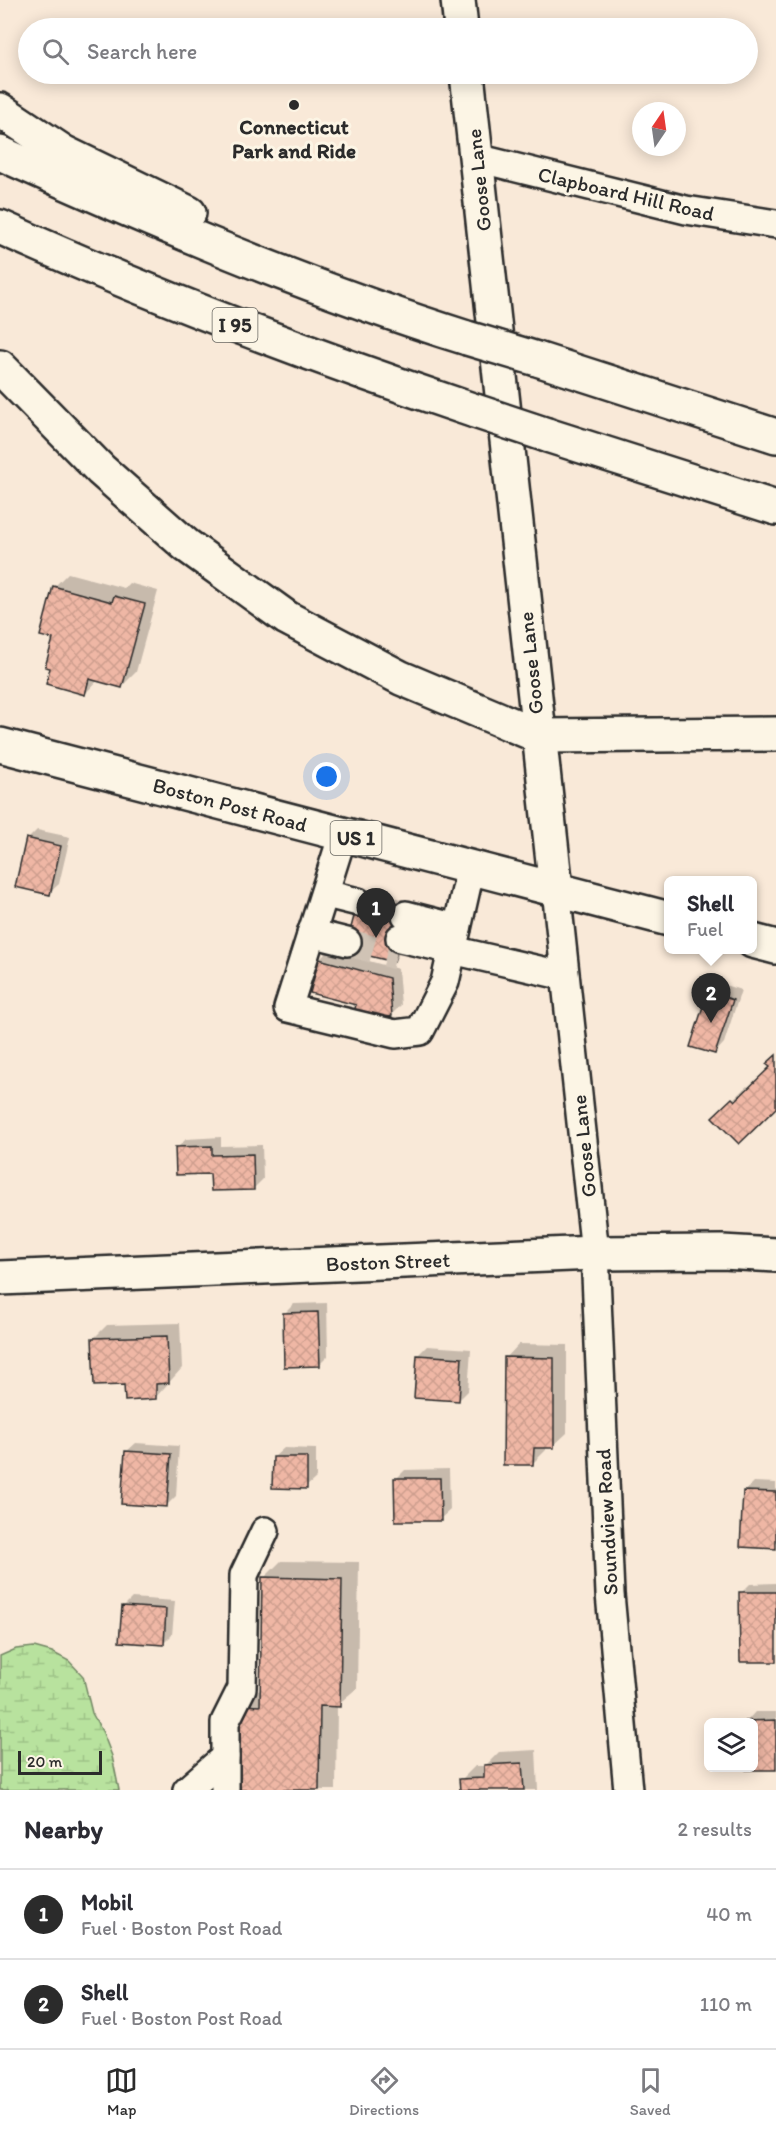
<!DOCTYPE html>
<html lang="en">
<head>
<meta charset="utf-8">
<style>
  :root { --surface:#fff; --page:#f2f2f3; --text:#2b2b33; --muted:#7c7c81; --line:#e1e1e2; --accent:#2b2b2b }
  body { margin:0; font-family:Itim,sans-serif; background:var(--page); color:var(--text) }
  .controls { position:absolute; right:18px; bottom:18px; display:grid; overflow:hidden; border-radius:9px; box-shadow:0 3px 15px #0003 }
  .controls button { width:54px; height:54px; display:grid; place-items:center; padding:0; border:0; border-bottom:2px solid var(--line); background:var(--surface); color:var(--text); font:30px sans-serif }
  .compass { position:absolute; left:632px; top:102px; width:54px; height:54px; border-radius:50%; background:var(--surface); box-shadow:0 3px 15px #0003; rotate:13deg }
  .scale { position:absolute; left:18px; bottom:15px; width:84px; box-sizing:border-box; padding-left:6px; border:3px solid #2b2b2b; border-top:0; font-size:16px; line-height:21px; white-space:nowrap; color:#2b2b2b; -webkit-text-stroke:4px #fcf5e5; paint-order:stroke }
  .you { position:absolute; left:327px; top:777px; width:21px; height:21px; margin:-15px; border:4px solid #fff; border-radius:50%; background:#1a73e8; box-shadow:0 0 0 9px #1a73e833 }
  .badge { display:grid; place-items:center; width:39px; height:39px; border-radius:50%; background:var(--accent); color:#fff; font-size:20px; font-weight:700 }
  .pin { position:absolute; translate:-50% -50px; filter:drop-shadow(0 2px 3px #0008) }
  .pin::after { content:''; position:absolute; top:32px; width:21px; height:18px; background:inherit; clip-path:polygon(0 0,100% 0,50% 100%) }
  .popup { position:absolute; left:664px; top:876px; width:93px; height:78px; box-sizing:border-box; display:grid; place-content:center; border-radius:9px; background:var(--surface); filter:drop-shadow(0 2px 4px #0005); font-size:20px; white-space:nowrap; color:var(--muted) }
  .popup b { font-size:22px; color:var(--text) }
  .popup::after { content:''; position:absolute; left:50%; top:100%; margin-left:-12px; border:12px solid transparent; border-top-color:var(--surface) }
  .list { margin:0; padding:0; list-style:none }
  h2 { display:flex; justify-content:space-between; align-items:center; height:78px; margin:0; padding:0 24px; font-size:26px }
  h2 small { font-size:20px; font-weight:400; color:var(--muted) }
  .list li { display:grid; grid-template-columns:39px 1fr auto; gap:18px; align-items:center; box-sizing:border-box; height:90px; padding:0 24px; border-top:2px solid var(--line) }
  .list b { display:block; font-size:22px; white-space:nowrap }
  .list p { margin:0; font-size:20px; white-space:nowrap; color:var(--muted) }
  .list em { font-size:20px; font-style:normal; color:var(--muted) }
  .icon { flex:none; width:33px; height:33px; fill:none; stroke:currentColor; stroke-width:2; stroke-linecap:round; stroke-linejoin:round }
  .map { position:relative; flex:none; width:776px; height:1790px; overflow:hidden }
  .search { position:absolute; background:var(--surface); box-shadow:0 3px 15px #0003; left:18px; right:18px; top:18px; height:66px; display:flex; align-items:center; gap:15px; box-sizing:border-box; padding:0 21px; border-radius:33px; color:var(--muted); font-size:22px }
  .sheet { height:258px; background:var(--surface) }
  nav { display:flex; justify-content:space-around; align-items:center; box-sizing:border-box; height:84px; border-top:2px solid var(--line); background:var(--surface); font-size:16px; color:var(--muted) }
  nav a { display:grid; justify-items:center; gap:3px }
  nav .on { color:var(--accent) }
  .map>svg:first-child { display:block }
  .wetland { fill:url(#wetland-marsh); stroke:#728664; stroke-width:1.5 }
  .shadow { fill:#0003 }
  .building { fill:url(#building-cross-hatch); stroke:#2b2b2b; stroke-width:1.5 }
  .lines { fill:none; stroke-linecap:round; stroke-linejoin:round }
  .minor-tunnel { stroke:#d0c3b5; stroke-width:27; stroke-dasharray:27 14; stroke-linecap:butt }
  .minor-casing { stroke:#2b2b2b; stroke-width:32 }
  .major-casing { stroke:#2b2b2b; stroke-width:38 }
  .highway-casing { stroke:#2b2b2b; stroke-width:38 }
  .minor { stroke:#fcf5e5; stroke-width:27 }
  .major { stroke:#fcf5e5; stroke-width:33 }
  .highway { stroke:#fcf5e5; stroke-width:33 }
  .highway-bridge-casing { stroke:#2b2b2b; stroke-width:38; stroke-linecap:butt }
  .highway-bridge { stroke:#fcf5e5; stroke-width:33 }
  .poi-dot { fill:#2b2b2b; stroke:#fcf5e5; stroke-width:2 }
  .labels { text-anchor:middle; stroke-width:6; stroke-linejoin:round; paint-order:stroke }
  .shield { fill:#fcf5e5; stroke:#6a6863; stroke-width:1.5 }
  .shield-label { font-size:20px; font-weight:bold; fill:#2b2b2b }
  .poi-label { font-size:21px; font-weight:bold; fill:#2b2b2b; stroke:#fcf5e5 }
  .street-label { font-size:21px; fill:#2b2b2b; stroke:#fcf5e5 }
</style>
</head>
<body>
<div class="map">
<svg width="776" height="1790" viewBox="0 0 776 1790">
  <defs>
    <pattern id="wetland-marsh" width="20" height="14" patternUnits="userSpaceOnUse" patternTransform="scale(1.5)"><rect width="20" height="14" fill="#b8e29e"/><path d="M1 5h8M5 5V1M11 12h8M15 12V8" fill="none" stroke="#9ec288"/></pattern>
    <pattern id="building-cross-hatch" width="8" height="8" patternUnits="userSpaceOnUse" patternTransform="scale(1.5)"><rect width="8" height="8" fill="#efb7a5"/><path d="M0 0l8 8M0 8l8-8" fill="none" stroke="#cd9e8e"/></pattern>
  </defs>
  <rect width="100%" height="100%" fill="#f9e9d8"/>
  <filter id="ink" filterUnits="userSpaceOnUse"><feTurbulence type="fractalNoise" baseFrequency=".0167" numOctaves="2"/><feDisplacementMap in="SourceGraphic" scale="12" xChannelSelector="R" yChannelSelector="G"/><feConvolveMatrix kernelMatrix="1 2 1 2 8 2 1 2 1" color-interpolation-filters="sRGB"/></filter>
  <g filter="url(#ink)">
    <polygon class="wetland" points="34,1647 52,1652 69,1661 83,1676 92,1713 103,1733 112,1756 119,1790 0,1790 0,1656 16,1649"/>
    <g class="shadow">
      <polygon points="68,573 124,588 129,583 158,591 136,672 122,686 98,680 85,694 55,638 54,587"/>
      <polygon points="37,830 70,837 59,884 49,893 28,839"/>
      <polygon points="366,890 412,902 398,956 394,961 361,894"/>
      <polygon points="329,950 398,969 401,1005 391,1015 358,1004 320,959"/>
      <polygon points="718,983 741,990 724,1043 715,1053 709,992"/>
      <polygon points="776,1057 776,1106 714,1117 747,1086 750,1089 772,1067"/>
      <polygon points="221,1137 221,1146 262,1145 263,1179 254,1188 212,1173 177,1148 186,1139"/>
      <polygon points="327,1303 328,1356 319,1365 285,1313 294,1304"/>
      <polygon points="180,1323 182,1368 155,1398 126,1383 93,1339 107,1325"/>
      <polygon points="519,1344 567,1345 567,1433 553,1446 546,1446 546,1450 532,1464 506,1358"/>
      <polygon points="427,1346 471,1349 468,1391 459,1400 418,1355"/>
      <polygon points="136,1443 179,1446 176,1496 166,1506 126,1452"/>
      <polygon points="284,1448 316,1449 316,1478 306,1487 274,1457"/>
      <polygon points="449,1469 450,1510 440,1519 396,1479 405,1470"/>
      <polygon points="754,1482 776,1483 776,1547 745,1491"/>
      <polygon points="281,1561 359,1562 357,1688 337,1705 336,1790 241,1790 242,1706 262,1688 264,1578"/>
      <polygon points="776,1583 776,1660 741,1593 750,1584"/>
      <polygon points="132,1598 175,1601 172,1635 163,1644 123,1607"/>
      <polygon points="755,1712 776,1712 776,1768 748,1769 754,1768 754,1722 746,1722"/>
      <polygon points="536,1750 538,1790 461,1790 461,1780 475,1766 485,1766 499,1752"/>
    </g>
    <g class="building">
      <polygon points="53,586 112,602 114,596 145,604 122,688 89,679 85,695 46,684 50,668 45,667 53,639 40,636"/>
      <polygon points="26,838 61,846 50,895 15,887"/>
      <polygon points="360,894 409,906 394,962 345,950"/>
      <polygon points="319,959 389,978 392,1016 383,1019 354,1012 356,1005 310,993"/>
      <polygon points="708,991 733,1000 715,1054 690,1047"/>
      <polygon points="776,1055 776,1108 739,1144 712,1117 732,1098 735,1101 770,1067 766,1064"/>
      <polygon points="212,1146 212,1155 253,1154 254,1190 211,1191 210,1174 176,1175 175,1147"/>
      <polygon points="318,1312 320,1366 284,1367 283,1313"/>
      <polygon points="167,1336 169,1383 156,1384 156,1399 125,1401 124,1385 94,1386 92,1338"/>
      <polygon points="417,1355 462,1358 459,1401 414,1398"/>
      <polygon points="504,1357 554,1358 554,1448 534,1448 533,1465 503,1465"/>
      <polygon points="125,1451 171,1454 167,1507 121,1504"/>
      <polygon points="273,1457 307,1457 307,1489 272,1488"/>
      <polygon points="394,1478 440,1478 441,1521 395,1521"/>
      <polygon points="743,1491 776,1492 776,1549 740,1547"/>
      <polygon points="262,1577 342,1579 340,1707 320,1706 319,1790 239,1790 240,1705 260,1706"/>
      <polygon points="739,1592 776,1592 776,1662 740,1662"/>
      <polygon points="122,1606 166,1609 164,1645 119,1642"/>
      <polygon points="776,1720 776,1770 746,1770 746,1768 754,1768 754,1722 745,1721"/>
      <polygon points="522,1763 524,1790 460,1790 459,1779 484,1778 484,1765"/>
    </g>
    <g class="lines">
      <g class="minor-tunnel">
        <polyline points="358,902 406,915"/>
        <polyline points="347,942 396,956"/>
      </g>
      <g class="minor-casing">
        <g id="minor">
          <polyline points="477,158 686,210 776,224"/>
          <polyline points="343,834 288,1008 395,1034 420,1031 445,982 471,867"/>
          <polyline points="556,889 595,1253 610,1594 628,1790"/>
          <polyline points="326,894 358,902"/>
          <polyline points="406,915 457,928"/>
          <polyline points="311,933 347,942"/>
          <polyline points="400,938 565,976"/>
          <polyline points="187,1790 225,1757"/>
          <polyline points="225,1790 225,1722 242,1688 244,1575 265,1531"/>
        </g>
      </g>
      <g class="major-casing">
        <g id="major">
          <polyline points="458,0 461,28"/>
          <polyline points="467,74 556,889"/>
          <polyline points="0,745 669,919"/>
          <polyline points="753,941 776,947"/>
          <polyline points="0,1278 595,1253 722,1252 776,1255"/>
        </g>
      </g>
      <g class="highway-casing">
        <g id="highway">
          <polyline points="0,110 63,152 189,213"/>
          <path d="M0,153C153,222 308,288 467,338"/>
          <path d="M0,227C155,297 314,357 475,411"/>
          <polyline points="537,359 776,436"/>
          <polyline points="0,367 101,470 186,545 287,618 401,678 539,736 776,734"/>
          <polyline points="547,435 776,508"/>
        </g>
      </g>
      <use href="#minor" class="minor"/>
      <use href="#major" class="major"/>
      <use href="#highway" class="highway"/>
      <g class="highway-bridge-casing">
        <g id="highway-bridge">
          <polyline points="467,338 537,359"/>
          <polyline points="475,411 547,435"/>
        </g>
      </g>
      <use href="#highway-bridge" class="highway-bridge"/>
    </g>
  </g>
  <circle class="poi-dot" cx="294" cy="105" r="6"/>
  <g class="labels">
    <g class="shield">
      <rect x="212.5" y="308" width="45" height="34" rx="4.5"/>
      <rect x="330.5" y="821" width="51" height="34" rx="4.5"/>
    </g>
    <g class="shield-label">
      <text x="235" y="332">I 95</text>
      <text x="356" y="845">US 1</text>
    </g>
    <g class="poi-label">
      <text x="294" y="134">Connecticut<tspan x="294" dy="24">Park and Ride</tspan></text>
    </g>
    <g class="street-label">
      <text transform="translate(479 180) rotate(-96)" y="7">Goose Lane</text>
      <text transform="translate(626 194) rotate(13)" y="7">Clapboard Hill Road</text>
      <text transform="translate(531 663) rotate(-96)" y="7">Goose Lane</text>
      <text transform="translate(230 805) rotate(15)" y="7">Boston Post Road</text>
      <text transform="translate(584 1146) rotate(-96)" y="7">Goose Lane</text>
      <text transform="translate(388 1262) rotate(-2)" y="7">Boston Street</text>
      <text transform="translate(607 1522) rotate(-93)" y="7">Soundview Road</text>
    </g>
  </g>
</svg>
<div class="controls">
<button><svg class="icon" aria-label="layers" viewBox="0 0 24 24"><path d="M12 4l9 5-9 5-9-5zM3 14l9 5 9-5"/></svg></button>
</div>
<svg class="compass" viewBox="-18 -18 36 36"><path d="M0-13l5 13h-10z" fill="#e53935"/><path d="M0 13l5-13h-10z" fill="#7c7c81"/></svg>
<div class="scale">20 m</div>
<div class="you"></div>
<div class="pin badge" style="left:376px;top:938px">1</div>
<div class="pin badge" style="left:711px;top:1023px">2</div>
<div class="popup"><b>Shell</b>Fuel</div>
<div class="search"><svg class="icon" aria-label="search" viewBox="0 0 24 24"><circle cx="10" cy="10" r="6"/><path d="M15 15l6 6"/></svg>Search here</div>
</div>
<section class="sheet">
<h2>Nearby<small>2 results</small></h2>
<ul class="list">
<li><span class="badge">1</span><div><b>Mobil</b><p>Fuel · Boston Post Road</p></div><em>40 m</em></li>
<li><span class="badge">2</span><div><b>Shell</b><p>Fuel · Boston Post Road</p></div><em>110 m</em></li>
</ul>
</section>
<nav>
<a class="on"><svg class="icon" aria-label="map" viewBox="0 0 24 24"><path d="M3 6l6-2 6 2 6-2v14l-6 2-6-2-6 2zM9 4v14M15 6v14"/></svg>Map</a>
<a><svg class="icon" aria-label="directions" viewBox="0 0 24 24"><path d="M12 3l9 9-9 9-9-9zM9 14v-3h6M13 9l2 2-2 2"/></svg>Directions</a>
<a><svg class="icon" aria-label="saved" viewBox="0 0 24 24"><path d="M7 4h10v16l-5-4-5 4z"/></svg>Saved</a>
</nav>
</body>
</html>
